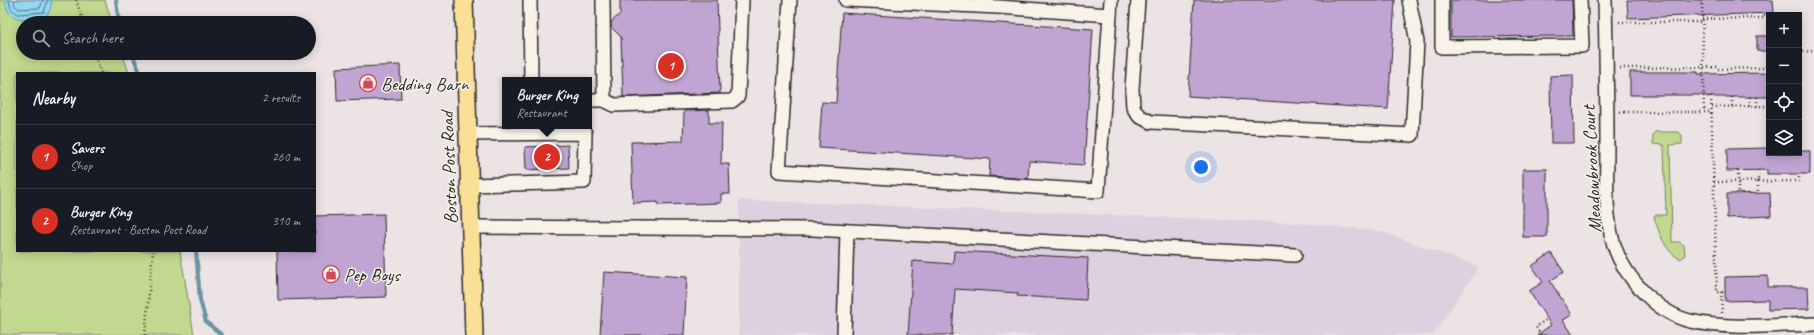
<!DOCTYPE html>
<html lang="en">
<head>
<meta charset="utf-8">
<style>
  :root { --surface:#171b24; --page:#20242c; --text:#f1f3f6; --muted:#9ea1a6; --line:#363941; --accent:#d93025 }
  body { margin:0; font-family:Caveat,sans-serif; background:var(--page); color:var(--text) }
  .controls { position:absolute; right:12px; top:12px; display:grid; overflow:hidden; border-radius:0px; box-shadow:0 2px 10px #0003 }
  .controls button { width:36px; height:36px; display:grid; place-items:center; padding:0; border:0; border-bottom:1px solid var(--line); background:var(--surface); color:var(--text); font:20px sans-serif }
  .you { position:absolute; left:1201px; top:167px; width:14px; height:14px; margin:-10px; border:3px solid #fff; border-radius:50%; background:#1a73e8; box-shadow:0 0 0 6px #1a73e833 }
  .badge { display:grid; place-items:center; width:26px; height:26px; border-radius:50%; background:var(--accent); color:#fff; font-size:13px; font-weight:700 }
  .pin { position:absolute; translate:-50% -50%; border:2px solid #fff; box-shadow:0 1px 4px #0006 }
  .popup { position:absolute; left:502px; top:77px; width:90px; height:52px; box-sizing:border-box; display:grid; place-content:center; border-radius:0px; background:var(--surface); filter:drop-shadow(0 1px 3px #0005); font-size:13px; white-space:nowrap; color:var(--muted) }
  .popup b { font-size:15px; color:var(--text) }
  .popup::after { content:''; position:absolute; left:50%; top:100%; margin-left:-8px; border:8px solid transparent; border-top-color:var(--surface) }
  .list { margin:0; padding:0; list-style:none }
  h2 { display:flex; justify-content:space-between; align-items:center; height:52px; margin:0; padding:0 16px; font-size:17px }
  h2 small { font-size:13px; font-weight:400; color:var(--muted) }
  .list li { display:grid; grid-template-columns:26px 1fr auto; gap:12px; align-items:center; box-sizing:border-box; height:64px; padding:0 16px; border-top:1px solid var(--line) }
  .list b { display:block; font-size:15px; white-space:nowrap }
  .list p { margin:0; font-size:13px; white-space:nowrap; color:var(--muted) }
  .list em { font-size:13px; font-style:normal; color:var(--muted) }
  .icon { flex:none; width:22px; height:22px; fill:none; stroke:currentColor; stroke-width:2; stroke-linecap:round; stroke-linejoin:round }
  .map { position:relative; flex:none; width:1814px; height:335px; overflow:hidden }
  .search { position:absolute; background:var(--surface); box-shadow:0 2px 10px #0003; left:16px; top:16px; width:300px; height:44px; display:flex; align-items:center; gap:10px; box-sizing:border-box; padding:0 14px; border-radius:22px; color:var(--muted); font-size:15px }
  .panel { position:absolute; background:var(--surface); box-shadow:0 2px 10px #0003; left:16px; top:72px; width:300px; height:180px; border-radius:0px }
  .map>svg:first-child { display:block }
  .built { fill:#dfd0df }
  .green { fill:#c1d98f; stroke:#76825d }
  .water { fill:#92d8f3; stroke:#6993a3 }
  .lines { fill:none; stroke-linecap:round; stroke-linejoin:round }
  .shore { stroke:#54707b; stroke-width:1 }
  .stream { stroke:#6993a3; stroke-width:4 }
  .building { fill:#c0a5d3; stroke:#2b2b2b }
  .minor-casing { stroke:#2b2b2b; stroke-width:16 }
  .major-casing { stroke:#2b2b2b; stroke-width:20 }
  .path { stroke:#2b2b2b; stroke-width:2.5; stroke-dasharray:1 3; stroke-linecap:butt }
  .minor { stroke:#f7f3e8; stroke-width:13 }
  .major { stroke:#fadf96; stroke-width:17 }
  .labels { text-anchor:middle; stroke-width:3; stroke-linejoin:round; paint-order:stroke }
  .poi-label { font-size:19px; fill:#2b2b2b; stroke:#f7f3e8; text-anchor:start }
  .street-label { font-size:19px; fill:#2b2b2b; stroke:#f7f3e8 }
</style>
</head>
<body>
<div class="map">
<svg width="1814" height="335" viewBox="0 0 1814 335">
  <rect width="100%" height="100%" fill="#ece3e4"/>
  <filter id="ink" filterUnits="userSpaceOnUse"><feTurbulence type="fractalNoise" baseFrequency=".025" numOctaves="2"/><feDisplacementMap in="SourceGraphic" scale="8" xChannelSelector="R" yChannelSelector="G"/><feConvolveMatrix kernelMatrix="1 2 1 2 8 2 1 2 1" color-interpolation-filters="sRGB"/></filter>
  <g filter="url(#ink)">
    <polygon class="built" points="739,200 1303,223 1380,231 1479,267 1433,335 739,335"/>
    <g class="green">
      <polygon points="0,0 105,0 112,23 23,23 23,53 122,53 129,73 17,73 17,251 180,251 194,335 0,335"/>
      <path d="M1655,132H1677L1682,135V144L1670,145L1672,242H1679L1684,245L1685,255L1681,259C1665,253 1659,232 1654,217L1656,215H1666L1664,145L1653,144V134Z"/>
    </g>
    <path class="water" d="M5,0H52L50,10L46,16C28,20 7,24 5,0Z"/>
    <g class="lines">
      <g class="shore">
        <polyline points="9,0 11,9 18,14 44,12 48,0"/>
        <polyline points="14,0 15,6 19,9 40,8 43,0"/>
      </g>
      <g class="stream">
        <polyline points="116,0 119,23"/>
        <polyline points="132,53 140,73"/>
        <polyline points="196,251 200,300 206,322 222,335"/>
      </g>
    </g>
    <g class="building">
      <polygon points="620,0 717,0 720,93 623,97 621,37 611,27 611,22 620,14"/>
      <polygon points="1194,0 1395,0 1388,109 1188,96"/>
      <polygon points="1451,0 1572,0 1573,36 1451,37"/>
      <polygon points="1627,0 1773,0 1774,13 1628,18"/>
      <polygon points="842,13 1093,29 1084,165 1029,161 1028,179 989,176 990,159 819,148 822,102 836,103"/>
      <rect x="1757" y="36" width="12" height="15"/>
      <polygon points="400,65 401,99 337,101 336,68"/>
      <polygon points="1630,72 1698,72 1698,74 1769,73 1769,97 1707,97 1706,95 1630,95"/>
      <polygon points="1573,75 1574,143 1551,143 1550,76"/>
      <polygon points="709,110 709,123 722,123 721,164 729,164 730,194 721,194 721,203 658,205 658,202 633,203 631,142 683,141 684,111"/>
      <polygon points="568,145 569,168 526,170 525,147"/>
      <polygon points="1769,148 1769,153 1799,153 1799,151 1810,151 1810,174 1767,174 1767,170 1727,171 1727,149"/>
      <rect x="1523" y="169" width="24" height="68"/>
      <polygon points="1770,193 1771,216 1727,218 1727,194"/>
      <polygon points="384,214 386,297 278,300 277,251 315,251 315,216"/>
      <polygon points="954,251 1088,258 1086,300 1017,296 1018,293 955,289 952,335 908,335 913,261 953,264"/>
      <polygon points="1551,253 1564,272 1550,281 1572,315 1563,320 1573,335 1537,335 1551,325 1529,291 1543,282 1532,266"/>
      <polygon points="604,272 687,277 684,335 600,335"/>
      <polygon points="1768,276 1768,287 1808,287 1809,309 1768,310 1768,300 1725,301 1725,277"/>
    </g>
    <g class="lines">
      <g class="minor-casing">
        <g id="minor">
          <polyline points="530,0 531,80"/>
          <polyline points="790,0 779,171 1098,191 1110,15"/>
          <polyline points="846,0 998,7 1110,15 1111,0"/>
          <polyline points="1138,0 1132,89 1133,107 1139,116 1151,122 1412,135 1417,42 1409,0"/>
          <polyline points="1442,0 1442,47 1582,46 1580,0"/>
          <path d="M1605,0C1606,48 1607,97 1607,145C1607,177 1604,214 1614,245C1624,277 1657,313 1690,321C1730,330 1774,325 1814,324"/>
          <polyline points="589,100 604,100 603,0"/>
          <polyline points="604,100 614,105 732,101 738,96 742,0"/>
          <polyline points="468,134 585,133 584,182 470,185"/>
          <polyline points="471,227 813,229 1295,255"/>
          <polyline points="844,335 847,231"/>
        </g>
      </g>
      <g class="major-casing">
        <polyline id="major" points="464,0 474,335"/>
      </g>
      <g class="path">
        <polyline points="76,0 84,23"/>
        <polyline points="1702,0 1704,112"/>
        <polyline points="1702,19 1764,18 1764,14"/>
        <polyline points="1619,22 1703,22"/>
        <polyline points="1799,52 1814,51"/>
        <polyline points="94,53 101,73"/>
        <polyline points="1620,68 1717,67 1717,69 1764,68 1769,64"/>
        <polyline points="1711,97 1717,292 1725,292"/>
        <polyline points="1732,97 1732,106"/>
        <polyline points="1757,97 1757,106"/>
        <polyline points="1750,106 1750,97"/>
        <polyline points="1712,107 1769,106"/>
        <polyline points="1620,112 1712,112"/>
        <polyline points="1758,170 1758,193"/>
        <polyline points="1738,171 1738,194"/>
        <polyline points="1714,182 1799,181 1799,174"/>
        <polyline points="1721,292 1722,313"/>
        <polyline points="145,335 153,251"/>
        <polyline points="1541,335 1536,327 1547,319"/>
      </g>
      <use href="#minor" class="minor"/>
      <use href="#major" class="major"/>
    </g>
  </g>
  <defs>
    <g id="shop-ring" transform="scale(0.9)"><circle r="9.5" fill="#f7f3e8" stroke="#d1495b" stroke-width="1.5"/><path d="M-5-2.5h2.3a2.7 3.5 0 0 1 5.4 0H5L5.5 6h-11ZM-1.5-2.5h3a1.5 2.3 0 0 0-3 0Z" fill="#d1495b"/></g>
  </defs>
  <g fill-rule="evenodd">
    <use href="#shop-ring" x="368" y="83"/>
    <use href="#shop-ring" x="331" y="274"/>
  </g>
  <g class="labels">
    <g class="poi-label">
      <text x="381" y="90">Bedding Barn</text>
      <text x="344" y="281">Pep Boys</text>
    </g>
    <g class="street-label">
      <text transform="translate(448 168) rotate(-92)" y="7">Boston Post Road</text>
      <text transform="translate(1591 169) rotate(-93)" y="7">Meadowbrook Court</text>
    </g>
  </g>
</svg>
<div class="controls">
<button>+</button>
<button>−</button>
<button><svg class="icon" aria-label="locate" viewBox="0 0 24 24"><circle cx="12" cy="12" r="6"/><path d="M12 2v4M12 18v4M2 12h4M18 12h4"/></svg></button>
<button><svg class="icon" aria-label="layers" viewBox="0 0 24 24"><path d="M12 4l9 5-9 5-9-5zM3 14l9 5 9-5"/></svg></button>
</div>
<div class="you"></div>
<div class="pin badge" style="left:671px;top:66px">1</div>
<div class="pin badge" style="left:547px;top:157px">2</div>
<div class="popup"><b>Burger King</b>Restaurant</div>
<div class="search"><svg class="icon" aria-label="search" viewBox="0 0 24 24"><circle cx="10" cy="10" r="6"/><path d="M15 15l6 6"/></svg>Search here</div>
<section class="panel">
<h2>Nearby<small>2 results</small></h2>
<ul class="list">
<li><span class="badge">1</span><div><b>Savers</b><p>Shop</p></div><em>260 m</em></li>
<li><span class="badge">2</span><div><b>Burger King</b><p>Restaurant · Boston Post Road</p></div><em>310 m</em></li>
</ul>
</section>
</div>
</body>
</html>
